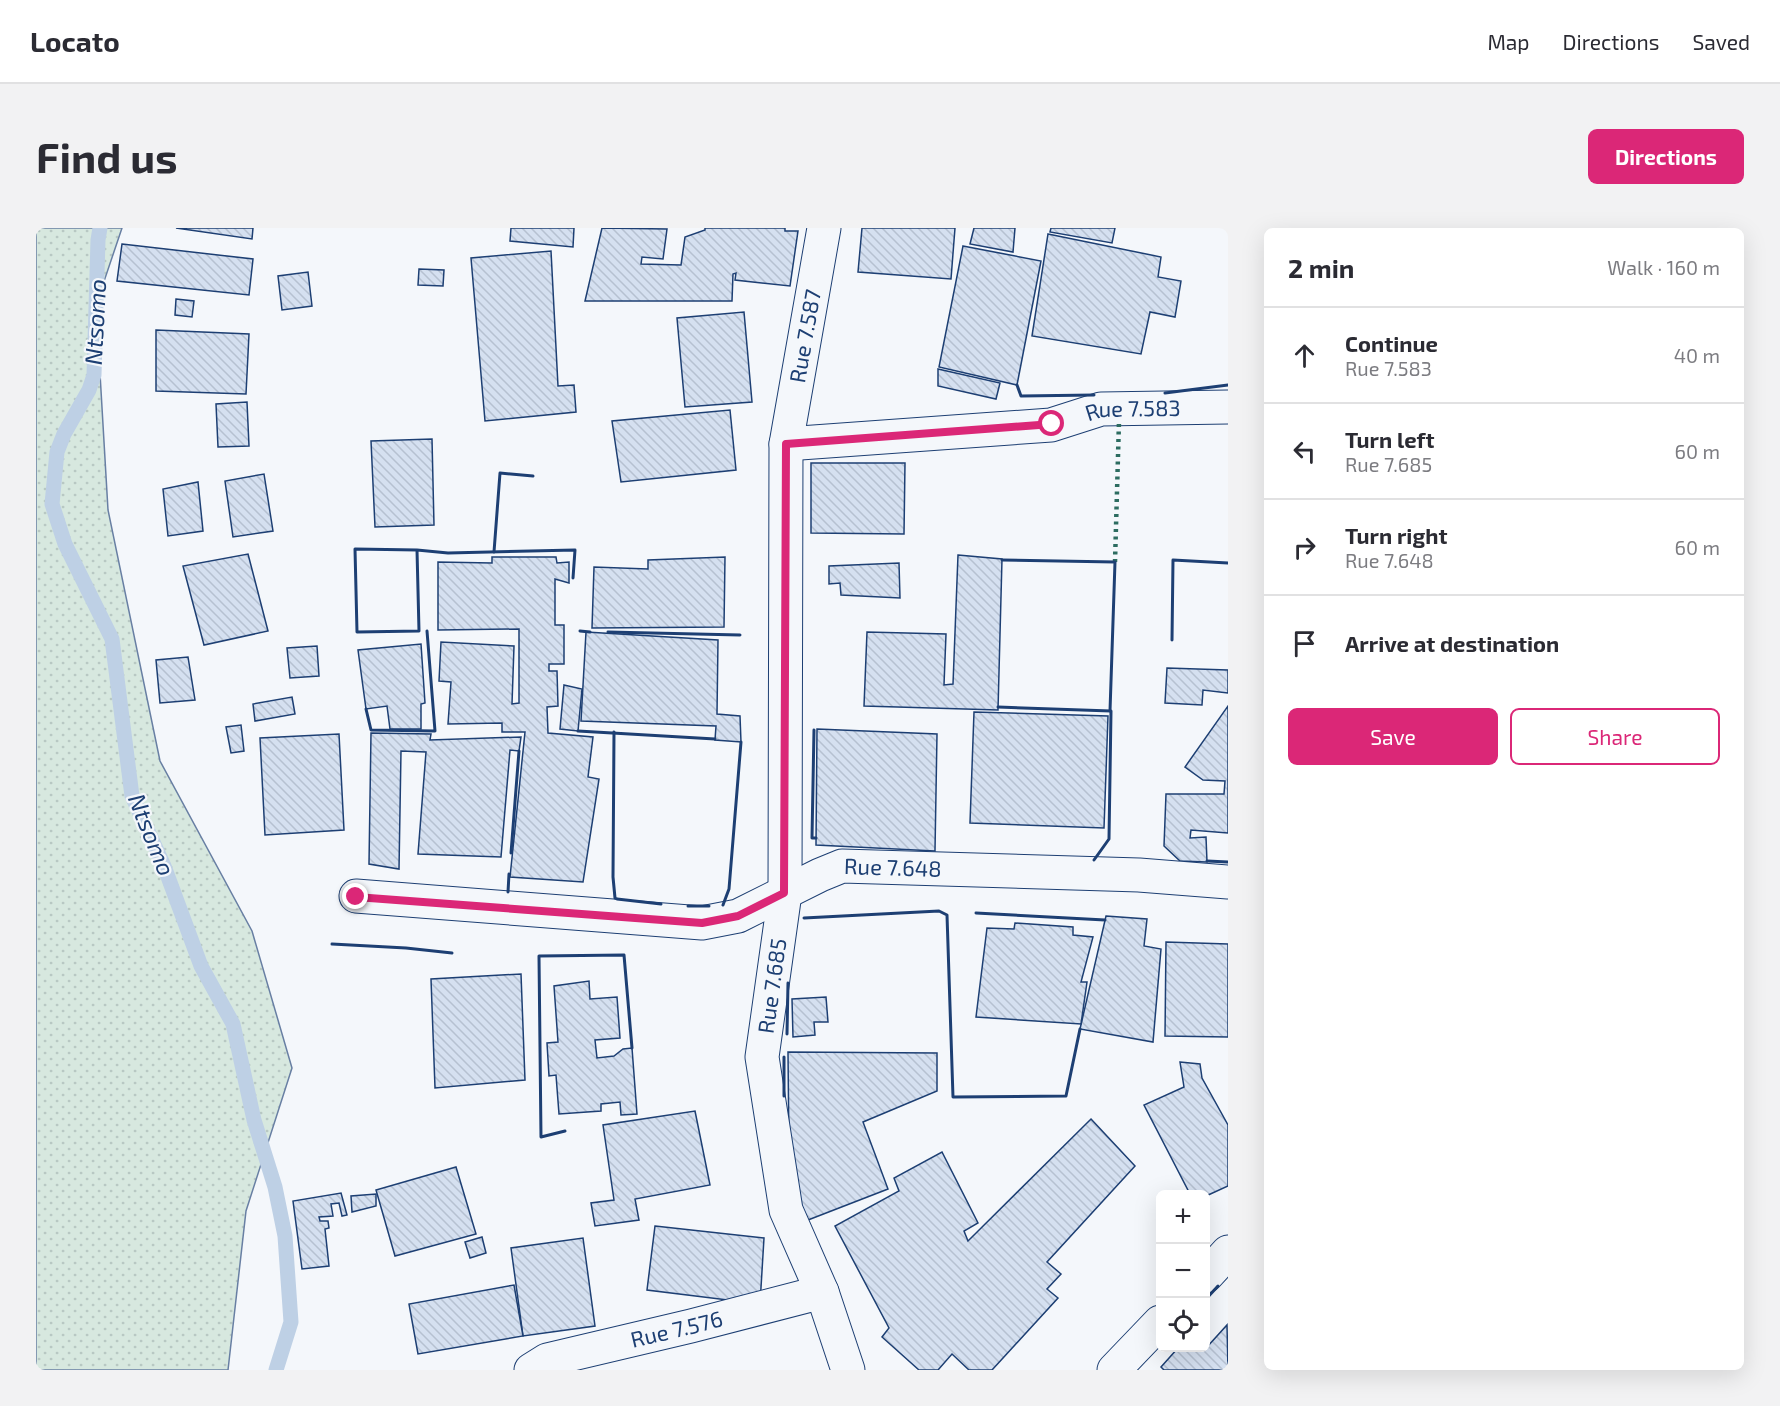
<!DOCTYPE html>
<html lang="en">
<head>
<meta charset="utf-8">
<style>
  :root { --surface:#fff; --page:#f2f2f3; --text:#2b2b33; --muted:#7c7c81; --line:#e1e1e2; --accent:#db2777 }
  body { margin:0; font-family:"Exo 2",sans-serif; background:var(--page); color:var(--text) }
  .controls { position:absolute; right:18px; bottom:18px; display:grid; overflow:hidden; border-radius:9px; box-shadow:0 6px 24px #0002 }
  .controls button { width:54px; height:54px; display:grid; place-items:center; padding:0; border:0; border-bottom:2px solid var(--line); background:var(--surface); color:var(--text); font:30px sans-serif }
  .stop { position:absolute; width:18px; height:18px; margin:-14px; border:4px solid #db2777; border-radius:50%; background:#fff }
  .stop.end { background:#db2777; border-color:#fff; box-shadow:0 2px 6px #0008 }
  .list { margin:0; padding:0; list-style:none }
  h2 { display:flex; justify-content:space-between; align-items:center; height:78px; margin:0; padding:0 24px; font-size:26px }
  h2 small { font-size:20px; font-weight:400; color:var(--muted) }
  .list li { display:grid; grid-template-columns:39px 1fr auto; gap:18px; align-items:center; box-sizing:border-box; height:96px; padding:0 24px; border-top:2px solid var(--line) }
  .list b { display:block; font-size:22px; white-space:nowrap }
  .list p { margin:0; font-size:20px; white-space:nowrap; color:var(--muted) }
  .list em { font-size:20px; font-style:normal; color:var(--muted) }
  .actions { display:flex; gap:12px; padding:18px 24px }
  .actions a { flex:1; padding:14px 0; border:2px solid var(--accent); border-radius:9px; text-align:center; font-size:21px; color:var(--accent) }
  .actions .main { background:var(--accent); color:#fff }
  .icon { flex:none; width:33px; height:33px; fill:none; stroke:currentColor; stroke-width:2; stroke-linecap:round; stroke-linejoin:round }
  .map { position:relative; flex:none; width:1192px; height:1142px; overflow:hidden; border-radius:9px }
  header { display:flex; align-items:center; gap:36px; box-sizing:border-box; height:84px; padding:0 30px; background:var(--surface); border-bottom:2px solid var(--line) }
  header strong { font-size:28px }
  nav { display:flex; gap:33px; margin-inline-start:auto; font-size:21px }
  .intro { display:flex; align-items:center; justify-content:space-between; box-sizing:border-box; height:144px; padding:0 36px }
  h1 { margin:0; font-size:42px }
  .button { padding:15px 27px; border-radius:9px; background:var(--accent); color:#fff; font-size:21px; font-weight:700 }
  main { display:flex; gap:36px; padding:0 36px }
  aside { flex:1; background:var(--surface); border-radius:9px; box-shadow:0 6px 24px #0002 }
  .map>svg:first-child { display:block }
  .grass { fill:url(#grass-dots); stroke:#687fa3; stroke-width:1.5 }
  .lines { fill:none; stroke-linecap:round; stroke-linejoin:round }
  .stream { stroke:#bed0e5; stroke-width:15 }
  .building { fill:url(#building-back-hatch); stroke:#1d3f73; stroke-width:1.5 }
  .minor-casing { stroke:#1d3f73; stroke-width:35 }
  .minor { stroke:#f4f7fb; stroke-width:33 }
  .hedge { stroke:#2c6c60; stroke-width:4.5; stroke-dasharray:3 4.5; stroke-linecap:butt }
  .wall { stroke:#1d3f73; stroke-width:3 }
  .route { stroke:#db2777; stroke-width:8 }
  .labels { text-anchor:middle; stroke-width:4.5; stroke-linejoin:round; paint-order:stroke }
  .street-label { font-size:22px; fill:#1d3f73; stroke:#f4f7fb }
  .water-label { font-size:24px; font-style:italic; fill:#1d3f73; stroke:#f4f7fb }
</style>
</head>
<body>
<header>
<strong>Locato</strong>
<nav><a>Map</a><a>Directions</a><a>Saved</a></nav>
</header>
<div class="intro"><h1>Find us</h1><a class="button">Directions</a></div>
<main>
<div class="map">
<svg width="1192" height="1142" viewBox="0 0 1192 1142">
  <defs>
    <pattern id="grass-dots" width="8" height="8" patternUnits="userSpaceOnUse" patternTransform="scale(1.5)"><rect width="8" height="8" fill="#d7e8df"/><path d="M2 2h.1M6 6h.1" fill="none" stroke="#b8c8c3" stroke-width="1.8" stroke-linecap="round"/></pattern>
    <pattern id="building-back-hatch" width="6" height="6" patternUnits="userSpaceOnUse" patternTransform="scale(1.5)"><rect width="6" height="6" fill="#d5e0f0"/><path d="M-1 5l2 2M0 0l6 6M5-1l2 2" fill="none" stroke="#b6c1d1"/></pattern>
  </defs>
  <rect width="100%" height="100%" fill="#f4f7fb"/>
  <polygon class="grass" points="0,0 86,0 60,77 72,282 124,533 216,703 256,840 210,983 192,1142 0,1142"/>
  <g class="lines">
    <polyline class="stream" points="64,0 62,12 58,147 53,162 28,206 21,224 16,276 29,316 76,411 96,568 128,638 165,738 197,796 218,892 239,959 249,1008 255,1094 240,1142"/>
  </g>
  <g class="building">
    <polygon points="140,0 217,0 216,11"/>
    <polygon points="475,0 538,0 537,19 474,13"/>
    <polygon points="566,0 631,1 627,31 606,29 605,36 645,37 649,9 669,2 669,0 749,0 749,3 762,3 754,58 699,52 700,45 697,46 696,73 549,73"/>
    <polygon points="826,0 919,0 915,51 822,44"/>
    <polygon points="938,0 979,0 977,24 934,16"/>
    <polygon points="1015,0 1079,0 1076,15 1014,4"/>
    <polygon points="1012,6 1125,29 1122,49 1145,53 1139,89 1114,84 1105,126 996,108"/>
    <polygon points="86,16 217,31 213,67 81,53"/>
    <polygon points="927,18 1005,33 981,157 903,139"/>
    <polygon points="515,23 522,158 538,157 540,184 449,193 435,30"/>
    <polygon points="383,41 408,42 407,58 382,57"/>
    <polygon points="272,44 276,78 246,82 242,48"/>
    <polygon points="140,71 158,73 156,89 139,87"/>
    <polygon points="708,84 716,174 649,179 641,90"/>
    <polygon points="120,102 213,106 210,166 120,163"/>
    <polygon points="902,141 964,155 960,171 902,158"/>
    <polygon points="211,174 213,218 182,219 180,176"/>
    <polygon points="694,182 700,242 585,254 576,193"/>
    <polygon points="396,211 398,297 339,299 335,213"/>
    <polygon points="775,235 869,235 868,306 775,305"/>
    <polygon points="228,246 237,303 197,309 189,253"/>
    <polygon points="162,254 167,303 132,308 127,261"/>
    <polygon points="212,326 232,403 168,417 147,338"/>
    <polygon points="922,327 966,331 962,482 828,478 831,404 910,406 908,457 917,456"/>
    <polygon points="456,329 520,329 521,335 533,334 533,355 519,351 519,397 528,397 528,436 513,436 513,443 521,443 522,478 511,479 512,505 557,509 552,549 563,551 547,654 474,649 489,504 466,504 466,495 412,496 415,454 403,453 405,414 478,418 476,476 483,475 483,401 402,402 402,334 456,335"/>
    <polygon points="689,329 688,399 556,400 558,339 612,341 612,332"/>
    <polygon points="863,335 864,370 805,367 804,355 793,356 793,338"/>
    <polygon points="550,404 682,412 681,486 704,488 705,514 679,512 680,498 545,493"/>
    <polygon points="385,416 389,475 385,476 385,501 354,501 351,478 330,481 322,422"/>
    <polygon points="281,418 283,448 254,450 251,420"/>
    <polygon points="152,429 159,472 124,475 120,432"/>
    <polygon points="1131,440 1192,442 1192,465 1167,462 1166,477 1129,475"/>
    <polygon points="528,457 546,461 542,503 524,501"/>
    <polygon points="256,469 259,486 219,493 217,476"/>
    <polygon points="1192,478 1192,605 1155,602 1154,610 1170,609 1171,634 1144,633 1128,618 1130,566 1188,566 1189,553 1167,552 1149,539"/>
    <polygon points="938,484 1072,488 1068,600 934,595"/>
    <polygon points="205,497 208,523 195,525 190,499"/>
    <polygon points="781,501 901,506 899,623 780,617"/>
    <polygon points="335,505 395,506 394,512 485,509 483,523 474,522 465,629 382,626 390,524 365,523 363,641 333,636"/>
    <polygon points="303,506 308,602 229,607 224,510"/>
    <polygon points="1070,688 1111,691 1108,718 1125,721 1117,814 1044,801"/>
    <polygon points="979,695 1037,699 1037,707 1057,709 1045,754 1051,754 1045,796 940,789 951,700 978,701"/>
    <polygon points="1130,714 1192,716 1192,809 1129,808"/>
    <polygon points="485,746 489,852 399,860 395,751"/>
    <polygon points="553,753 554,771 581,769 584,810 559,812 561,830 578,828 587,821 596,820 601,886 585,887 584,874 565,876 565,883 523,886 520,847 513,848 511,815 522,814 518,758"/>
    <polygon points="790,769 792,794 778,794 779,807 757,809 756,771"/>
    <polygon points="752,824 901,825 901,863 827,894 852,961 772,992 745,932 753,924"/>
    <polygon points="1144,834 1164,836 1166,850 1192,897 1192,958 1170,968 1170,966 1154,966 1108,877 1148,859"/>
    <polygon points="659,883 674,957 599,971 603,992 559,998 555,975 578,972 567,897"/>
    <polygon points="1055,891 1099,938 1011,1034 1025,1046 1011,1061 1022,1070 956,1142 933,1142 916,1126 902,1142 883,1142 846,1109 853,1100 799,998 863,963 858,950 906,924 942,995 928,1003 932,1013"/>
    <polygon points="420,939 440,1006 359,1028 340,962"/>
    <polygon points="305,965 311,987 306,988 303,975 295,976 297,988 283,989 284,993 292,993 293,1000 289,1001 293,1038 266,1041 257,973"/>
    <polygon points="340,966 340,978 316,984 315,968"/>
    <polygon points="619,998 728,1010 724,1076 611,1062"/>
    <polygon points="446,1009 450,1025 434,1030 429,1014"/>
    <polygon points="547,1010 559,1098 487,1108 475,1020"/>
    <polygon points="478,1057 487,1108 382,1126 373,1076"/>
    <polygon points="1191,1097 1192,1142 1128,1142 1125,1139 1142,1120 1171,1119"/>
  </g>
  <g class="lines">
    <g class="minor-casing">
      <g id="minor">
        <polyline points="788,0 750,216 749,665 726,829 750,982 786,1064 812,1142"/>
        <path id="s1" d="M750,216L1015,197L1065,181L1192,179"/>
        <path id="s2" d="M320,668L666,695L702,688L784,647L806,638L1103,647L1192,654"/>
        <polyline points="1170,1048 1192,1024"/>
        <path id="s3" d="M495,1142L511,1132L655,1098L786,1064"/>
        <polyline points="1078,1142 1124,1094"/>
      </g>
    </g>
    <use href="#minor" class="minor"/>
    <polyline class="hedge" points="1079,334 1083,193"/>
    <g class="wall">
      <polyline points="981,157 985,168 1058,167"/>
      <polyline points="1129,165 1192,157"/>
      <polyline points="381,322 383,403 321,404 319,321 381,322 412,325 539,322 537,350"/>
      <polyline points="458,324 464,245 497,248"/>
      <polyline points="966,332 1079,334 1074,483"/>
      <polyline points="544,403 554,404"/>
      <polyline points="572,404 704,407"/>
      <polyline points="1136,412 1137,332 1192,335"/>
      <polyline points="962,479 1075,483 1073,611 1058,632"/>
      <polyline points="330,481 335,502 399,503 391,403"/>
      <polyline points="778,502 776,610 780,610"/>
      <polyline points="542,503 679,511"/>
      <polyline points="578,504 577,649 579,670 581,671 625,676"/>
      <polyline points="475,625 483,523"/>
      <polyline points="1171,633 1192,634"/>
      <polyline points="472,664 473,646"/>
      <polyline points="687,677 693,661 705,514"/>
      <polyline points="652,678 673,678"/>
      <polyline points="940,685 1069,692"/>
      <polyline points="768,690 903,683 911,687 917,869 1030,868 1044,801"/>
      <polyline points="296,716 370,720 416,725"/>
      <polyline points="751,806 752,755"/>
      <polyline points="748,868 748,829"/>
      <polyline points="529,903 505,909 503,728 588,727 596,820"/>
      <polyline points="1170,1071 1182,1058"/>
    </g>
  </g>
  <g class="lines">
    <polyline class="route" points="320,669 666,695 702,688 748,665 750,216 1016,196"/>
  </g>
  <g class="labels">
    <g class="street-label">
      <text transform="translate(769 108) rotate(-80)" y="8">Rue 7.587</text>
      <text dy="8" stroke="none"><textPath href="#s1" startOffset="350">Rue 7.583</textPath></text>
      <text dy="8" stroke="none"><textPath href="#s2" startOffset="550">Rue 7.648</textPath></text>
      <text transform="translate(736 758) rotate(-82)" y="8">Rue 7.685</text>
      <text dy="8" stroke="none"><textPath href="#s3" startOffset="152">Rue 7.576</textPath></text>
    </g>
    <g class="water-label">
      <text transform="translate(60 94) rotate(-87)" y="8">Ntsomo</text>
      <text transform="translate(115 607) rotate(68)" y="8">Ntsomo</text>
    </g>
  </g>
</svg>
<div class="controls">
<button>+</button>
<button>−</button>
<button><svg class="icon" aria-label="locate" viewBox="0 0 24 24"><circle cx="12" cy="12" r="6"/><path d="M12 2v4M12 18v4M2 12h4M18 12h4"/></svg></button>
</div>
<div class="stop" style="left:1016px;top:196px"></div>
<div class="stop end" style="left:320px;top:669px"></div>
</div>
<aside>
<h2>2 min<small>Walk · 160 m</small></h2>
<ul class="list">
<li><svg class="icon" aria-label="ahead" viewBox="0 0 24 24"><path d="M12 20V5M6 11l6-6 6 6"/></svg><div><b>Continue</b><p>Rue 7.583</p></div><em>40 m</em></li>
<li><svg class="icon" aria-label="left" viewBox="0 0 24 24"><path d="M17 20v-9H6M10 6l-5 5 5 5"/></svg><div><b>Turn left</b><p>Rue 7.685</p></div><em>60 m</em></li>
<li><svg class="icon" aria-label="right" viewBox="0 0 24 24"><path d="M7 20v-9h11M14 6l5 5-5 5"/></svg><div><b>Turn right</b><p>Rue 7.648</p></div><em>60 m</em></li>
<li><svg class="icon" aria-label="arrive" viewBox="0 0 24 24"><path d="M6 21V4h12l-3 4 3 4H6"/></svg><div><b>Arrive at destination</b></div></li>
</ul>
<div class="actions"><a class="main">Save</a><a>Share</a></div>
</aside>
</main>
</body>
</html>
